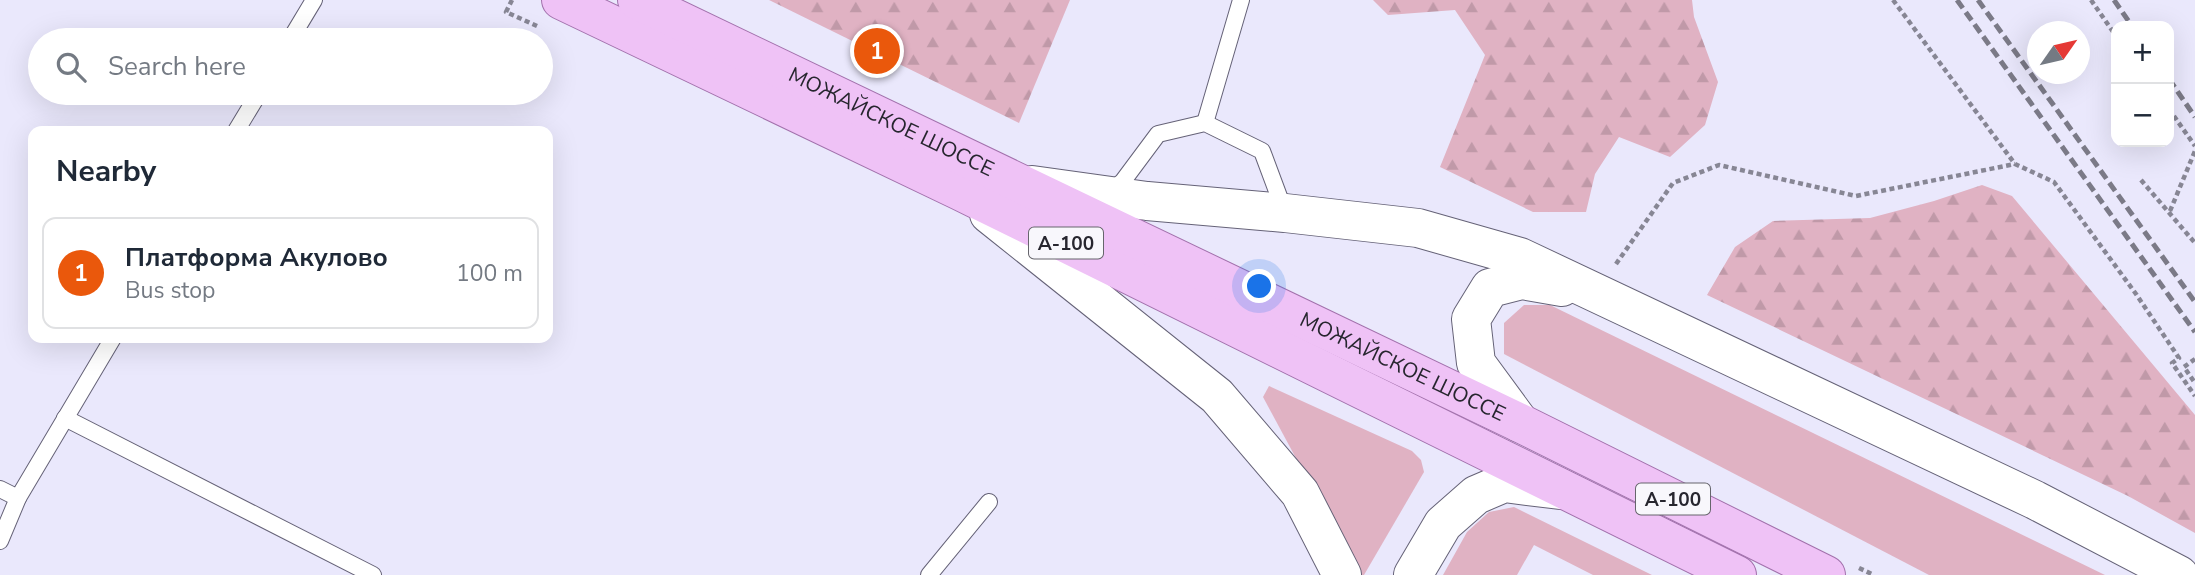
<!DOCTYPE html>
<html lang="en">
<head>
<meta charset="utf-8">
<style>
  :root { --surface:#fff; --page:#f6f6f7; --text:#1f2937; --muted:#747a83; --line:#e0e1e3; --accent:#ea580c }
  body { margin:0; font-family:"Nunito Sans",sans-serif; background:var(--page); color:var(--text) }
  .controls { position:absolute; right:21px; top:21px; display:grid; overflow:hidden; border-radius:14px; box-shadow:0 7px 28px #0002 }
  .controls button { width:63px; height:63px; display:grid; place-items:center; padding:0; border:0; border-bottom:2px solid var(--line); background:var(--surface); color:var(--text); font:35px sans-serif }
  .compass { position:absolute; left:2027px; top:21px; width:63px; height:63px; border-radius:50%; background:var(--surface); box-shadow:0 7px 28px #0002; rotate:56deg }
  .you { position:absolute; left:1260px; top:287px; width:24px; height:24px; margin:-18px; border:5px solid #fff; border-radius:50%; background:#1a73e8; box-shadow:0 0 0 10px #1a73e833 }
  .badge { display:grid; place-items:center; width:46px; height:46px; border-radius:50%; background:var(--accent); color:#fff; font-size:23px; font-weight:700 }
  .pin { position:absolute; translate:-50% -50%; border:4px solid #fff; box-shadow:0 2px 7px #0006 }
  .list { margin:0; padding:0; list-style:none }
  h2 { display:flex; justify-content:space-between; align-items:center; height:91px; margin:0; padding:0 28px; font-size:30px }
  h2 small { font-size:23px; font-weight:400; color:var(--muted) }
  .list li { display:grid; grid-template-columns:46px 1fr auto; gap:21px; align-items:center; box-sizing:border-box; height:112px; margin:0 14px 14px; padding:0 14px; border:2px solid var(--line); border-radius:14px }
  .list b { display:block; font-size:26px; white-space:nowrap }
  .list p { margin:0; font-size:23px; white-space:nowrap; color:var(--muted) }
  .list em { font-size:23px; font-style:normal; color:var(--muted) }
  .icon { flex:none; width:38px; height:38px; fill:none; stroke:currentColor; stroke-width:2; stroke-linecap:round; stroke-linejoin:round }
  .map { position:relative; flex:none; width:2195px; height:575px; overflow:hidden }
  .search { position:absolute; background:var(--surface); box-shadow:0 7px 28px #0002; left:28px; top:28px; width:525px; height:77px; display:flex; align-items:center; gap:18px; box-sizing:border-box; padding:0 24px; border-radius:38px; color:var(--muted); font-size:26px }
  .panel { position:absolute; background:var(--surface); box-shadow:0 7px 28px #0002; left:28px; top:126px; width:525px; height:217px; border-radius:14px }
  .map>svg:first-child { display:block }
  .green { fill:#e0b2c3 }
  .forest { fill:url(#forest-firs) }
  .lines { fill:none; stroke-linecap:round; stroke-linejoin:round }
  .service-casing { stroke:#656277; stroke-width:18 }
  .tertiary-casing { stroke:#656277; stroke-width:40 }
  .primary-casing { stroke:#a271ac; stroke-width:40 }
  .path { stroke:#878694; stroke-width:4.5; stroke-dasharray:5 3.5; stroke-linecap:butt }
  .service { stroke:#fff; stroke-width:16 }
  .tertiary { stroke:#fff; stroke-width:38 }
  .primary { stroke:#efc2f6; stroke-width:38 }
  .rail { stroke:#7b7a87; stroke-width:5; stroke-dasharray:10 5; stroke-linecap:butt }
  .labels { text-anchor:middle; stroke-width:7; stroke-linejoin:round; paint-order:stroke }
  .shield { fill:#f8f7fc; stroke:#66656c; stroke-width:2 }
  .shield-label { font-size:19px; font-weight:bold; fill:#27262f }
  .street-label { font-size:21px; fill:#27262f; stroke:#f8f7fc }
</style>
</head>
<body>
<div class="map">
<svg width="2195" height="575" viewBox="0 0 2195 575">
  <defs>
    <pattern id="forest-firs" width="22" height="20" patternUnits="userSpaceOnUse" patternTransform="scale(1.75)"><rect width="22" height="20" fill="#e0b2c3"/><path d="M5 1l3.5 6h-7zM16 11l3.5 6h-7z" fill="#c099a8"/></pattern>
  </defs>
  <rect width="100%" height="100%" fill="#eae8fc"/>
  <g class="green">
    <polygon points="1524,305 1550,305 2105,575 1929,575 1504,354 1504,323"/>
    <polygon points="1269,386 1412,451 1421,460 1424,472 1364,575 1359,575 1263,397"/>
    <polygon points="1514,507 1652,575 1593,575 1534,545 1517,575 1443,575 1467,532 1489,512"/>
  </g>
  <g class="forest">
    <polygon points="769,0 1070,0 1019,123"/>
    <polygon points="1373,0 1692,0 1694,17 1718,82 1705,125 1670,157 1619,137 1595,174 1586,212 1533,212 1440,167 1485,55 1455,10 1388,15"/>
    <polygon points="1982,185 2012,196 2195,415 2195,533 2128,496 1707,295 1735,247 1773,221 1870,218 1934,201"/>
  </g>
  <g class="lines">
    <g class="service-casing">
      <g id="service">
        <polyline points="290,40 314,0"/>
        <polyline points="1205,123 1241,0"/>
        <polyline points="236,131 259,93"/>
        <polyline points="1110,192 1123,181 1158,134 1205,123 1262,151 1284,210"/>
        <polyline points="65,418 373,575"/>
        <polyline points="0,489 18,498 113,338"/>
        <polyline points="0,541 18,498"/>
        <polyline points="929,575 989,502"/>
      </g>
    </g>
    <g class="tertiary-casing">
      <g id="tertiary">
        <polyline points="1032,185 1147,201 1285,213 1418,228 1520,257 2035,500 2179,575"/>
        <polyline points="989,214 1217,396 1300,493 1342,575"/>
        <polyline points="1520,423 1476,363 1471,319 1490,288 1522,280 1562,287"/>
        <polyline points="1413,575 1443,524 1476,495 1504,483 1560,490"/>
      </g>
    </g>
    <g class="primary-casing">
      <g id="primary">
        <polyline points="561,0 960,191 1737,575"/>
        <path id="s1" d="M637,0L1520,423L1826,575"/>
      </g>
    </g>
    <g class="path">
      <polyline points="512,0 506,12 537,26"/>
      <polyline points="1893,0 2015,164 2054,182 2136,294 2179,358 2172,363 2195,396"/>
      <polyline points="2091,0 2116,36"/>
      <polyline points="2169,109 2195,146"/>
      <polyline points="2141,180 2195,243"/>
      <polyline points="2170,211 2195,151"/>
      <polyline points="1616,264 1673,183 1719,165 1856,196 2015,164"/>
      <polyline points="2195,359 2184,367 2195,383"/>
      <polyline points="1859,568 1874,575"/>
    </g>
    <use href="#service" class="service"/>
    <use href="#tertiary" class="tertiary"/>
    <use href="#primary" class="primary"/>
    <g class="rail">
      <polyline points="1957,0 2195,332"/>
      <polyline points="1978,0 2195,302"/>
      <polyline points="2114,0 2132,26"/>
      <polyline points="2169,79 2195,117"/>
    </g>
  </g>
  <g class="labels">
    <g class="shield">
      <rect x="1029" y="227.5" width="74" height="31" rx="5"/>
      <rect x="1636" y="483.5" width="74" height="31" rx="5"/>
    </g>
    <g class="shield-label">
      <text x="1066" y="250">А-100</text>
      <text x="1673" y="506">А-100</text>
    </g>
    <g class="street-label">
      <text dy="7" stroke="none"><textPath href="#s1" startOffset="282">МОЖАЙСКОЕ ШОССЕ</textPath></text>
      <text dy="7" stroke="none"><textPath href="#s1" startOffset="849">МОЖАЙСКОЕ ШОССЕ</textPath></text>
    </g>
  </g>
</svg>
<div class="controls">
<button>+</button>
<button>−</button>
</div>
<svg class="compass" viewBox="-18 -18 36 36"><path d="M0-13l5 13h-10z" fill="#e53935"/><path d="M0 13l5-13h-10z" fill="#747a83"/></svg>
<div class="you"></div>
<div class="pin badge" style="left:877px;top:51px">1</div>
<div class="search"><svg class="icon" aria-label="search" viewBox="0 0 24 24"><circle cx="10" cy="10" r="6"/><path d="M15 15l6 6"/></svg>Search here</div>
<section class="panel">
<h2>Nearby<small></small></h2>
<ul class="list">
<li><span class="badge">1</span><div><b>Платформа Акулово</b><p>Bus stop</p></div><em>100 m</em></li>
</ul>
</section>
</div>
</body>
</html>
